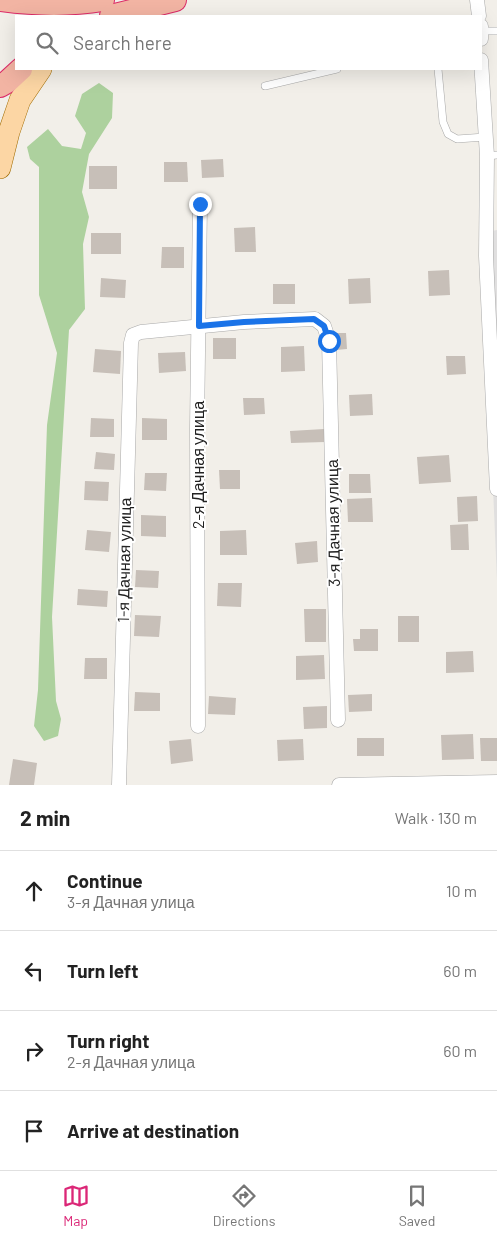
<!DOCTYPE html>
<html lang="en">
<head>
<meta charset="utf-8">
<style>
  :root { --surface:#fff; --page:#f6f6f6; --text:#222; --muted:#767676; --line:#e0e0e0; --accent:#db2777 }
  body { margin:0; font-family:Barlow,sans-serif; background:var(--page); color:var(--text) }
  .stop { position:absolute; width:15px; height:15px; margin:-11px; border:4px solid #1a73e8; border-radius:50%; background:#fff }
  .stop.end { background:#1a73e8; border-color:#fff; box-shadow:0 1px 5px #0008 }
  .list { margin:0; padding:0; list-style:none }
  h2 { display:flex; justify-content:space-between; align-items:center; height:65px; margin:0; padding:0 20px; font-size:21px }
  h2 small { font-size:16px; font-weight:400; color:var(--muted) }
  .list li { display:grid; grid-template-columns:32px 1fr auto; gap:15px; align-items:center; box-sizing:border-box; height:80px; padding:0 20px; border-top:1px solid var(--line) }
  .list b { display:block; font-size:19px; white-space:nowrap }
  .list p { margin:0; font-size:16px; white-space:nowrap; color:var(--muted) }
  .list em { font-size:16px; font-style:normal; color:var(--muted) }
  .icon { flex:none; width:28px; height:28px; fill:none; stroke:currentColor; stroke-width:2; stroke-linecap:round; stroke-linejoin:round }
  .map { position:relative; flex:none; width:497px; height:785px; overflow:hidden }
  .search { position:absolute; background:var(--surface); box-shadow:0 5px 20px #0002; left:15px; right:15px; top:15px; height:55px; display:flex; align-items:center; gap:12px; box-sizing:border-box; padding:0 18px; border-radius:0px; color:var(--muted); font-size:19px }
  .sheet { height:385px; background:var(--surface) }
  nav { display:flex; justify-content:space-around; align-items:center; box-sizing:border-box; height:70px; border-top:1px solid var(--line); background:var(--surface); font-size:14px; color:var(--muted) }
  nav a { display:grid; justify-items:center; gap:2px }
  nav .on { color:var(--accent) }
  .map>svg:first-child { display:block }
  .residential { fill:#e0dfdf }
  .forest { fill:#add19e }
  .building { fill:#c7bfb8 }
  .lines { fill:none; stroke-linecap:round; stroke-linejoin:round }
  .service-casing { stroke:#a9a9a9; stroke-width:8 }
  .minor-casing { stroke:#a9a9a9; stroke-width:15 }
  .primary-casing { stroke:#a06b00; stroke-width:22 }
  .trunk-casing { stroke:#dc2a67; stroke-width:24 }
  .service { stroke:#fff; stroke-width:7 }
  .minor { stroke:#fff; stroke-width:14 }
  .primary { stroke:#fcd6a4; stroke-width:21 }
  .trunk { stroke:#f2b4a3; stroke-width:22 }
  .route { stroke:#1a73e8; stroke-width:6 }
  .labels { text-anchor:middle; stroke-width:4; stroke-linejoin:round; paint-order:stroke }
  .street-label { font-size:16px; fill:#222; stroke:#fff }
</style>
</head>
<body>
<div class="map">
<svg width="497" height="785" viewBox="0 0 497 785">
  <rect width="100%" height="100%" fill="#f2efe9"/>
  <polygon class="residential" points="497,230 497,580 482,233"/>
  <polygon class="forest" points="99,83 113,93 112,118 89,154 82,192 89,217 83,244 85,309 69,330 52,617 56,701 61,719 58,736 44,741 34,726 38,690 47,425 57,353 39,295 39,167 30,159 27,147 48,129 62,146 81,149 86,133 75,116 82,94"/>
  <g class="building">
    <polygon points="223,159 224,177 202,178 201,160"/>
    <polygon points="164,162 187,162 188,182 164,182"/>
    <rect x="89" y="166" width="28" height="23"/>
    <polygon points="255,227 256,252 235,252 234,228"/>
    <rect x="91" y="233" width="30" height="21"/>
    <polygon points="162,247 184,247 184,268 161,268"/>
    <polygon points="449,270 450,295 429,296 428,271"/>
    <polygon points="101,278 126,280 125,298 100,297"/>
    <polygon points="370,278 371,303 349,304 348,279"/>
    <rect x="273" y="284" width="22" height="20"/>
    <polygon points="335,333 346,333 347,349 336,350"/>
    <rect x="213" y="338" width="23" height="21"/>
    <polygon points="304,346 305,371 281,372 281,347"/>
    <polygon points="95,349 121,351 120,374 93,372"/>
    <polygon points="185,352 186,371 159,373 158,353"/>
    <polygon points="446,356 465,356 466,374 447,375"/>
    <polygon points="372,394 373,415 350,416 349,395"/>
    <polygon points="243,398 264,398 265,414 244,415"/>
    <polygon points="91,418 114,419 114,437 90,437"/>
    <polygon points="142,418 167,419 167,440 142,440"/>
    <polygon points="324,429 325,442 291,443 290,431"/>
    <polygon points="96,452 115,454 114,470 94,469"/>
    <polygon points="449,455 451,482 419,484 417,457"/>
    <polygon points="219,470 240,470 240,489 220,489"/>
    <polygon points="145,473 167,473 166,491 144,490"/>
    <polygon points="349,474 370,474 371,493 349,493"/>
    <polygon points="85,481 109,482 108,501 84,500"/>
    <polygon points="477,496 478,521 458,522 457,497"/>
    <polygon points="372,498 373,522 348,522 347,499"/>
    <polygon points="141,515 166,516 166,537 141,536"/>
    <polygon points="468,524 469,550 451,550 450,525"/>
    <polygon points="87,530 111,532 109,552 85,550"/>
    <polygon points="246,530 247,555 220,555 220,531"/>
    <polygon points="317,541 318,562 297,564 295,543"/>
    <polygon points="136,570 159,571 158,588 135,587"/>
    <polygon points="218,583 242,583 241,607 217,606"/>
    <polygon points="78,589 108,591 107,607 77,605"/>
    <polygon points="304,609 326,609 326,642 305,642"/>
    <polygon points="135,615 161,616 159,637 134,636"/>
    <rect x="398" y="616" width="21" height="26"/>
    <polygon points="360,629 378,629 378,651 354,651 353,639 360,639"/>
    <polygon points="473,651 474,672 446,673 446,652"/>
    <polygon points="324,655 325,679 296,680 296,656"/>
    <polygon points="85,658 107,658 107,679 84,679"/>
    <polygon points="135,692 160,693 160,711 134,711"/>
    <polygon points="372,694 372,711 349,712 348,695"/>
    <polygon points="209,696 236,698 235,715 208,714"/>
    <polygon points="327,706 327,728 304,729 303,707"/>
    <polygon points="473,734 474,759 442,760 441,735"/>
    <rect x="357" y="738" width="27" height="18"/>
    <polygon points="480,738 497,738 497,761 481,761"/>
    <polygon points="191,739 193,761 171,764 169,741"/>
    <polygon points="303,739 304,760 278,761 277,740"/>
    <polygon points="13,759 37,763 34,785 9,785"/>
  </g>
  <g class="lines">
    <g class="service-casing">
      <g id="service">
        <polyline points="481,31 497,31"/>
        <polyline points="438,69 443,122 448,134 457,139 485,137"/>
        <polyline points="265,86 337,69"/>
        <polyline points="487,156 497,155"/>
      </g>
    </g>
    <g class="minor-casing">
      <g id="minor">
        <polyline points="477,0 479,16"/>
        <polyline points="481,26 481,39"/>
        <polyline points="481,60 487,156 486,256 497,489"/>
        <polyline points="198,726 197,428 200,204"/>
        <polyline points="119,785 131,343 133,335 141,332 244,322 315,319 324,326 329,341 338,720"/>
        <polyline points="339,785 497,782"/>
      </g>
    </g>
    <g class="primary-casing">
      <polyline id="primary" points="0,168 9,132 20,100 41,69"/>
    </g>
    <g class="trunk-casing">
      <g id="trunk">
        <path d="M0,0C36,5 67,6 103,0"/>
        <polyline points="111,16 175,0"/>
        <polyline points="0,86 7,82 21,69"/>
      </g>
    </g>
    <use href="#service" class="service"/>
    <use href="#minor" class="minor"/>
    <use href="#primary" class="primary"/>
    <use href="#trunk" class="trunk"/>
  </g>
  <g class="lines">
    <polyline class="route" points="200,204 199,326 244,322 314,319 324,326 329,341"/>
  </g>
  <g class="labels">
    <g class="street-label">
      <text transform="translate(198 465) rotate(-90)" y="6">2-я Дачная улица</text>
      <text transform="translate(333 523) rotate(-91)" y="6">3-я Дачная улица</text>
      <text transform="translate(124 560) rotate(-89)" y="6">1-я Дачная улица</text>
    </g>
  </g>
</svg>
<div class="stop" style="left:329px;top:341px"></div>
<div class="stop end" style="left:200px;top:204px"></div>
<div class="search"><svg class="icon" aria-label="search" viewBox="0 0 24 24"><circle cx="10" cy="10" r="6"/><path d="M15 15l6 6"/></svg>Search here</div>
</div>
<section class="sheet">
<h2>2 min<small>Walk · 130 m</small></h2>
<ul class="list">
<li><svg class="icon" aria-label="ahead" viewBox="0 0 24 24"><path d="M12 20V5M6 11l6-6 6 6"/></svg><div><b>Continue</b><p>3-я Дачная улица</p></div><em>10 m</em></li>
<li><svg class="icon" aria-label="left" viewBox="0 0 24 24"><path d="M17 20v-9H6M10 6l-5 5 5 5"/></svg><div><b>Turn left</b></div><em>60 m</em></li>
<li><svg class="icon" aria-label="right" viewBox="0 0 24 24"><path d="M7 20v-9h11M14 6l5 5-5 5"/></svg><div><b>Turn right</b><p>2-я Дачная улица</p></div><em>60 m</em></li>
<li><svg class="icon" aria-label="arrive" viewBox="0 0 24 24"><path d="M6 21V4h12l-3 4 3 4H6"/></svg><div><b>Arrive at destination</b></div></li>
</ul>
</section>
<nav>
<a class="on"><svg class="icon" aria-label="map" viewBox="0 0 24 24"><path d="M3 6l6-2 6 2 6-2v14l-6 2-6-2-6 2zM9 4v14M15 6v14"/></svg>Map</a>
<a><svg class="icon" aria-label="directions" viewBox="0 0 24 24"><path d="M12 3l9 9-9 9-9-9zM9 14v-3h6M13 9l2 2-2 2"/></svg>Directions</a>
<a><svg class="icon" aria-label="saved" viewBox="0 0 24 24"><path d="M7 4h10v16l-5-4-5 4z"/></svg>Saved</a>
</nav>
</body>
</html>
